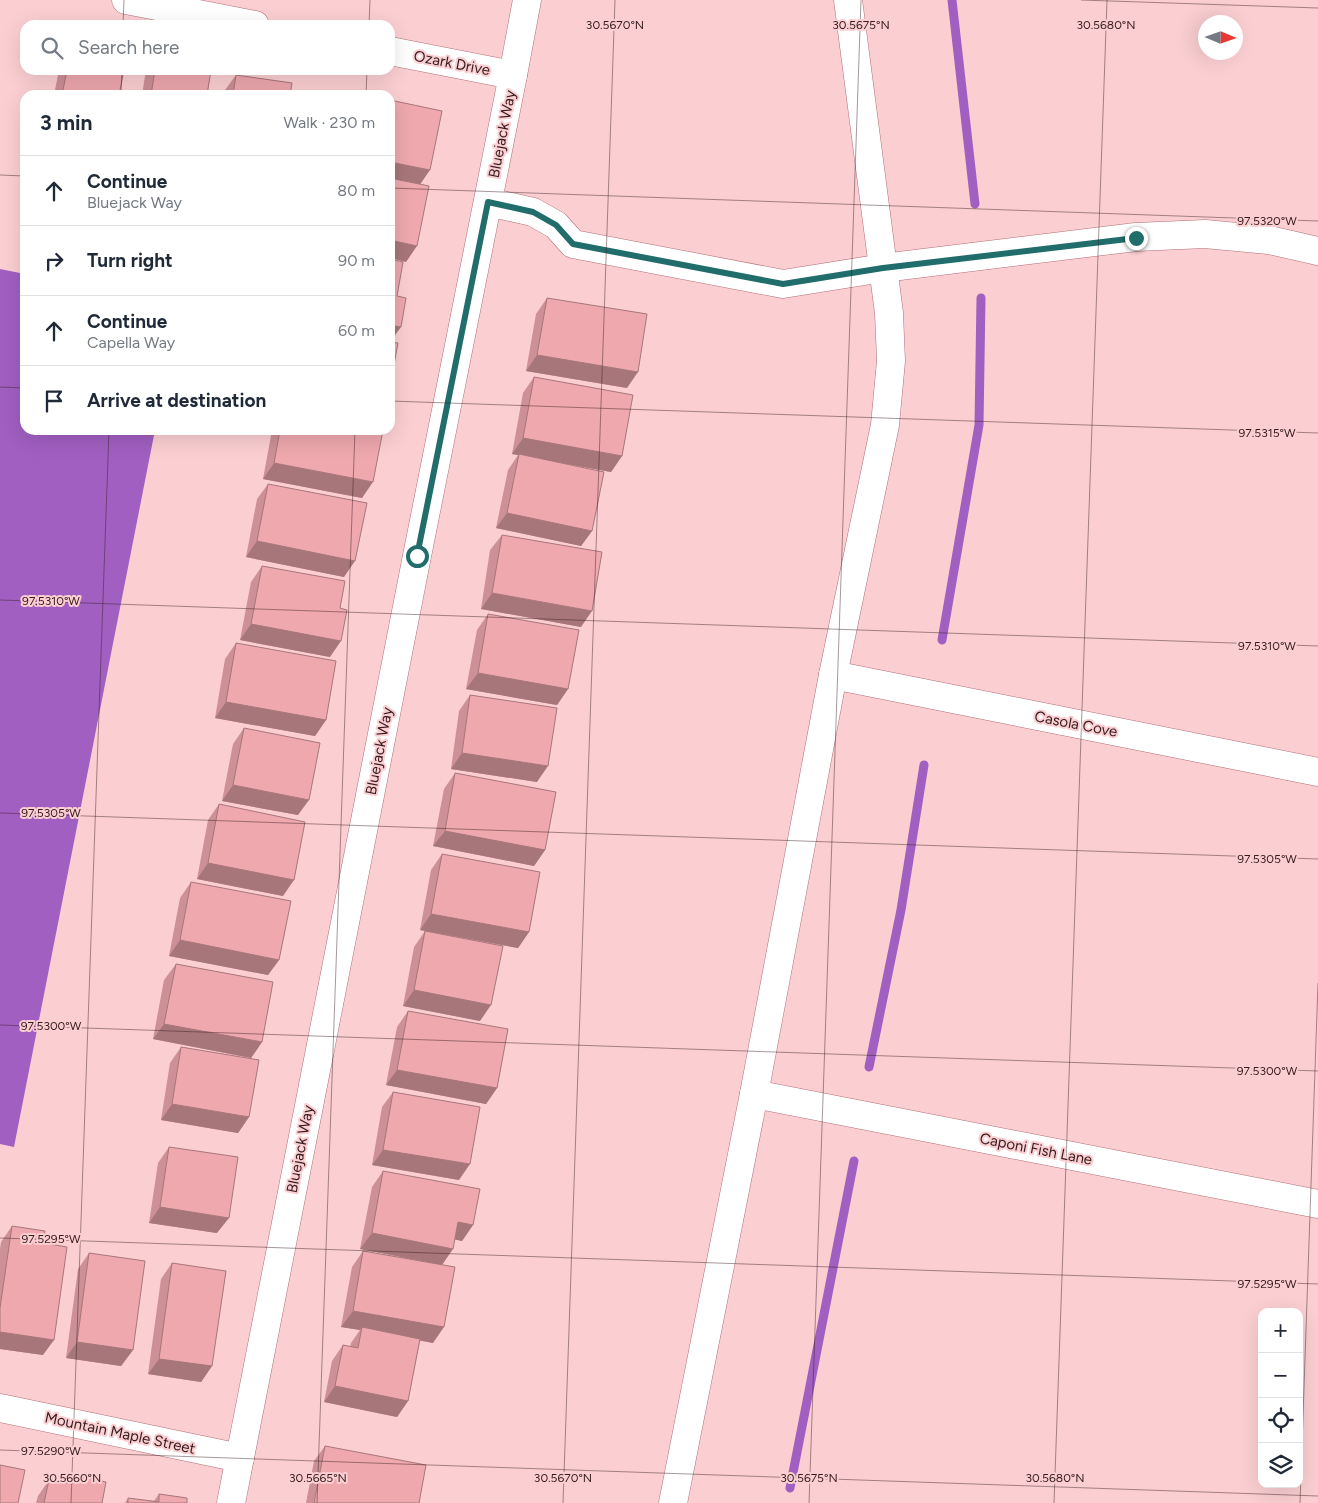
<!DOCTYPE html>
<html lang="en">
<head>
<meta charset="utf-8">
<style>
  :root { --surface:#fff; --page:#f6f6f7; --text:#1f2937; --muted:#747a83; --line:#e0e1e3 }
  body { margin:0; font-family:Figtree,sans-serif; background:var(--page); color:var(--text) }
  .controls { position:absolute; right:15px; bottom:15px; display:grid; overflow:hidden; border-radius:10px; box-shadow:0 5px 20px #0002 }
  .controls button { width:45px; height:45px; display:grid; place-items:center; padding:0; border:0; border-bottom:1px solid var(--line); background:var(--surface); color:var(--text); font:25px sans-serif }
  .compass { position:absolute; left:1198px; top:15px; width:45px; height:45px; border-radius:50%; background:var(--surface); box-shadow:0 5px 20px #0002; rotate:92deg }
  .stop { position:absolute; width:15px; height:15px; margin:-11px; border:4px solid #216d6b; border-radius:50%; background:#fff }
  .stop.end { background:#216d6b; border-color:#fff; box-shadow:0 1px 5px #0008 }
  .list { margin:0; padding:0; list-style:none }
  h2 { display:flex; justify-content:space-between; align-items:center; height:65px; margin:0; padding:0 20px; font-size:21px }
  h2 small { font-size:16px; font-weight:400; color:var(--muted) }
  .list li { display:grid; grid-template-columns:32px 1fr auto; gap:15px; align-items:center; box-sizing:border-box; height:70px; padding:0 20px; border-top:1px solid var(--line) }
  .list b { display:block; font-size:19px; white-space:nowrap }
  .list p { margin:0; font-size:16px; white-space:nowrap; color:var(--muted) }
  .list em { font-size:16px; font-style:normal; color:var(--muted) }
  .icon { flex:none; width:28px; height:28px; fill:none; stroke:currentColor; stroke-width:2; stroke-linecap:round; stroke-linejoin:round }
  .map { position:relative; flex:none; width:1318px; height:1503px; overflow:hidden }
  .search { position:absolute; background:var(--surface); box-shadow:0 5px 20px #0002; left:20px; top:20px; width:375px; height:55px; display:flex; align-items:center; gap:12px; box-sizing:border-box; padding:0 18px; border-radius:15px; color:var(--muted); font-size:19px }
  .panel { position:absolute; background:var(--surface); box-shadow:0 5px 20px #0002; left:20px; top:90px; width:375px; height:345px; border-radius:15px }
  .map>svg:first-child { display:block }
  .water { fill:#a05fc1 }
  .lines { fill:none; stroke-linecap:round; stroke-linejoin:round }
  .stream { stroke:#a05fc1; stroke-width:9 }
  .minor-casing { stroke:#b16f76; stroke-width:29 }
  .minor { stroke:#fff; stroke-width:28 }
  .wall { fill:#cd9096 }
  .shaded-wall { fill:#a7767a }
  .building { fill:#eea8ae; stroke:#a7767a }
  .route { stroke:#216d6b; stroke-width:6 }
  .ticks { fill:none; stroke:#371c1f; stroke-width:1; stroke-opacity:0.45 }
  .labels { text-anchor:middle; stroke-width:4; stroke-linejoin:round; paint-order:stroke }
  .street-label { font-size:15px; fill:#371c1f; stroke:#fbcfd2 }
  .ticks-label { font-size:12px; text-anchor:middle; fill:#371c1f; stroke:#fbcfd2; stroke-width:4; stroke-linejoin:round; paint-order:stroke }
</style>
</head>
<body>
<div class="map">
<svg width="1318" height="1503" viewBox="0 0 1318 1503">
  <rect width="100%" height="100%" fill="#fbcfd2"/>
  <polygon class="water" points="0,269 25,274 25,430 155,430 14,1147 0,1144"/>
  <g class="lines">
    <g class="stream">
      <polyline points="952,0 975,204"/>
      <polyline points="942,640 979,425 981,298"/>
      <polyline points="869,1067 901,910 924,765"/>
      <polyline points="790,1488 854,1161"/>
    </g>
    <g class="minor-casing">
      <g id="minor">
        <polyline points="126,0 255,25"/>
        <polyline points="390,51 513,75"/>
        <polyline points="488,202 533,212 556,225 573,244 783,284 883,268 1136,237 1205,234 1269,240 1318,251"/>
        <polyline points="833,675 1318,772"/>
        <polyline points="754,1094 1318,1204"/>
        <polyline points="0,1408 240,1458"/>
        <polyline points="231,1503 417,556 513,75 527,0"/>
        <polyline points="673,1503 754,1094 833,675 885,425 891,361 889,313 848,0"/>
      </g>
    </g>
    <use href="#minor" class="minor"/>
  </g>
  <g class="wall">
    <polygon points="59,70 124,70 119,95 54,95"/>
    <polygon points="149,70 211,70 207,95 142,95 145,76"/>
    <polygon points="236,75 290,95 224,95 225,90"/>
    <polygon points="547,298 627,388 526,371 536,314"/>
    <polygon points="534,377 622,456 611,472 539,459 592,531 581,546 496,528 508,470 518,455 512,454 523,393"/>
    <polygon points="272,430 383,430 362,498 263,479"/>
    <polygon points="268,484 344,577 246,557 257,499"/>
    <polygon points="502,535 581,627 481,609 490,550"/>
    <polygon points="262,566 330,657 240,640 251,582"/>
    <polygon points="488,614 568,689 557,705 466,689 477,630"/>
    <polygon points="236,643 326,720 315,736 215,718 225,659"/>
    <polygon points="470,695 537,782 451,769 459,711"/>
    <polygon points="244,728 298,815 222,801 233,744"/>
    <polygon points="455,773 545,850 534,866 433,846 444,789"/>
    <polygon points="219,804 283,896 197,879 208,820"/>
    <polygon points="442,854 529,932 518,948 427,931 480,1021 403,1006 414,947 425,931 420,930 431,870"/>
    <polygon points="191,882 279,960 268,975 169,956 180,898"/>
    <polygon points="176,964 262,1042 251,1058 153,1039 164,980"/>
    <polygon points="408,1011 497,1088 486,1104 386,1085 397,1027"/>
    <polygon points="181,1047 249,1117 238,1133 161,1120 170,1063"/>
    <polygon points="393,1092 459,1180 372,1165 382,1107"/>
    <polygon points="169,1147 217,1233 149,1223 158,1163"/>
    <polygon points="383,1171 473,1225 462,1241 455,1239 442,1265 433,1343 420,1340 408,1401 397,1417 324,1402 332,1361 343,1345 350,1347 351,1343 360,1330 341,1327 352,1267 363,1251 434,1263 360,1249 372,1187"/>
    <polygon points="12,1226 43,1355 0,1349 0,1249 1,1242"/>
    <polygon points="89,1253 133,1350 121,1366 66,1358 78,1269"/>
    <polygon points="172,1263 212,1366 201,1382 148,1374 161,1279"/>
    <polygon points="325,1446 419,1503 306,1503 314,1461"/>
    <polygon points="74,1475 102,1503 36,1503 38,1496 49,1480 68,1484"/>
    <polygon points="159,1494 187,1503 125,1503 128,1498 154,1501"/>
  </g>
  <g class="shaded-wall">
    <polygon points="390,162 430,170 419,186 390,180"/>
    <polygon points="390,240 417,246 406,262 390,258"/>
    <polygon points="390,325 401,327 390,342"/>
    <polygon points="537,355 638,372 627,388 526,371"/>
    <polygon points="523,438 622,456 611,472 512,454"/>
    <polygon points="274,463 373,482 362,498 263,479"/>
    <polygon points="507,513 592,531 581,546 496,528"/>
    <polygon points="257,541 355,561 344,577 246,557"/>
    <polygon points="492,593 592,611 581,627 481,609"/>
    <polygon points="251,624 341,641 330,657 240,640"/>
    <polygon points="478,673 568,689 557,705 466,689"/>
    <polygon points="226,702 326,720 315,736 215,718"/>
    <polygon points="462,753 548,766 537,782 451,769"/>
    <polygon points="233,785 309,800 298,815 222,801"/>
    <polygon points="445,831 545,850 534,866 433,846"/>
    <polygon points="208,863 294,880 283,896 197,879"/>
    <polygon points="431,914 529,932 518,948 420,930"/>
    <polygon points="180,940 279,960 268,975 169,956"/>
    <polygon points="414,990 491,1005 480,1021 403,1006"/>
    <polygon points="164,1024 262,1042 251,1058 153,1039"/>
    <polygon points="397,1070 497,1088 486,1104 386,1085"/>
    <polygon points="172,1104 249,1117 238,1133 161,1120"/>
    <polygon points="383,1150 470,1164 459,1180 372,1165"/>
    <polygon points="160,1207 229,1218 217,1233 149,1223"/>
    <polygon points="458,1222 473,1225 462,1241 447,1238"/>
    <polygon points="372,1233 453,1249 442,1265 360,1249"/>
    <polygon points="353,1311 444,1327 433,1343 361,1330 362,1327 360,1330 341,1327"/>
    <polygon points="0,1332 54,1340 43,1355 0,1349"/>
    <polygon points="77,1342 133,1350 121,1366 66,1358"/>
    <polygon points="159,1359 212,1366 201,1382 148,1374"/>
    <polygon points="335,1386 408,1401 397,1417 324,1402"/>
  </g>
  <g class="building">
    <polygon points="67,70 124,70 119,95 62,95"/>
    <polygon points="155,70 211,70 207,95 151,95"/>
    <polygon points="236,75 292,83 290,95 233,95"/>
    <polygon points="344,91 363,95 343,95"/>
    <polygon points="390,100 442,111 430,170 390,162"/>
    <polygon points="390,178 429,186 417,246 390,240"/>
    <polygon points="390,259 403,262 397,296 406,298 401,327 390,325"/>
    <polygon points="547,298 647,314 638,372 537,355"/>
    <polygon points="390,342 398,343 390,386"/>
    <polygon points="534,377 633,395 622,456 523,438"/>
    <polygon points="280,430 383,430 373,482 274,463"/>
    <polygon points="519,454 604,472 592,531 507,513"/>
    <polygon points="268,484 367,503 355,561 257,541"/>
    <polygon points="502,535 602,552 592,611 492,593"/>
    <polygon points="262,566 345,581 340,608 347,610 341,641 251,624"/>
    <polygon points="488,614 579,630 568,689 478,673"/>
    <polygon points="236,643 336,661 326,720 226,702"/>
    <polygon points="470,695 557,708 548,766 462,753"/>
    <polygon points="244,728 320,743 309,800 233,785"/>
    <polygon points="455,773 556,792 545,850 445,831"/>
    <polygon points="219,804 305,822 294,880 208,863"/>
    <polygon points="442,854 540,872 529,932 431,914"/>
    <polygon points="191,882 291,901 279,960 180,940"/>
    <polygon points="425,931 503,946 491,1005 414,990"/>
    <polygon points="176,964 273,982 262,1042 164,1024"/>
    <polygon points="408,1011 508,1029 497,1088 397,1070"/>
    <polygon points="181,1047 259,1060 249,1117 172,1104"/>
    <polygon points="393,1092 480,1107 470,1164 383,1150"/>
    <polygon points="169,1147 238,1157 229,1218 160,1207"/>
    <polygon points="383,1171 480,1189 473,1225 458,1222 453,1249 372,1233"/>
    <polygon points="12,1226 45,1231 43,1243 67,1247 54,1340 0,1332 0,1308"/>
    <polygon points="363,1251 455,1267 444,1327 353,1311"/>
    <polygon points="89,1253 145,1261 133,1350 77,1342"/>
    <polygon points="172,1263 226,1271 212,1366 159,1359"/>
    <polygon points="362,1327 420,1339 408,1401 335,1386 343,1345 358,1348"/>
    <polygon points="325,1446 426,1465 419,1503 314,1503"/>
    <polygon points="0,1465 25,1470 18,1503 0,1503"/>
    <polygon points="74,1475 106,1482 102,1503 44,1503 49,1480 72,1484"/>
    <polygon points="159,1494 187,1498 187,1503 128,1503 128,1498 159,1502"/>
  </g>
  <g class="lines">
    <polyline class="route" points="417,556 488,202 533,212 556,225 573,244 783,284 883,268 1136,238"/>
  </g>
  <path class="ticks" d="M1081,0L1318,8M123,25L124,0M369,25L370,0M121,95L122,70M366,95L367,70M0,175L25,176M390,188L1318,221M0,387L25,388M390,401L1318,433M0,600L1318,646M0,813L1318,859M0,1025L1318,1071M0,1238L1318,1284M0,1450L1318,1496M71,1503L109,430M317,1503L355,430M563,1503L615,0M809,1503L861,0M1054,1503L1107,0M1300,1503L1318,983"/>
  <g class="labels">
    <g class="street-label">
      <text transform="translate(452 63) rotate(11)" y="5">Ozark Drive</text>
      <text transform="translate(502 134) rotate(-79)" y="5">Bluejack Way</text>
      <text transform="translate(1076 724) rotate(11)" y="5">Casola Cove</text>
      <text transform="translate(379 751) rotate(-79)" y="5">Bluejack Way</text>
      <text transform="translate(300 1149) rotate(-79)" y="5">Bluejack Way</text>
      <text transform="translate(1036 1149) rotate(11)" y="5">Caponi Fish Lane</text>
      <text transform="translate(120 1433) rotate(12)" y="5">Mountain Maple Street</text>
    </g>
  </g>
  <g class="ticks-label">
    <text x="615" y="29">30.5670°N</text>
    <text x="861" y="29">30.5675°N</text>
    <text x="1106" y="29">30.5680°N</text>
    <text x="1267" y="225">97.5320°W</text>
    <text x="1267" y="437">97.5315°W</text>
    <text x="51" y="605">97.5310°W</text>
    <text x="1267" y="650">97.5310°W</text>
    <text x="51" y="817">97.5305°W</text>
    <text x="1267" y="863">97.5305°W</text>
    <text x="51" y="1030">97.5300°W</text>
    <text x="1267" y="1075">97.5300°W</text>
    <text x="51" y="1243">97.5295°W</text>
    <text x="1267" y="1288">97.5295°W</text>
    <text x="51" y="1455">97.5290°W</text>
    <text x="72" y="1482">30.5660°N</text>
    <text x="318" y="1482">30.5665°N</text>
    <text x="563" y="1482">30.5670°N</text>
    <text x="809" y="1482">30.5675°N</text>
    <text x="1055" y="1482">30.5680°N</text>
  </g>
</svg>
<div class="controls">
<button>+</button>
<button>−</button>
<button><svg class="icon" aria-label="locate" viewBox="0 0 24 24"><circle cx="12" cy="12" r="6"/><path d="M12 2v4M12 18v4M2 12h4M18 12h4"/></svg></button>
<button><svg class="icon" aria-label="layers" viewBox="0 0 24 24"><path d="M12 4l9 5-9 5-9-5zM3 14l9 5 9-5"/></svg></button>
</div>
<svg class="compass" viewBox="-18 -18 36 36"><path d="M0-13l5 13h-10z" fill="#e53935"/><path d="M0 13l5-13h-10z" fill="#747a83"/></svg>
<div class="stop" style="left:417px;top:556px"></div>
<div class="stop end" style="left:1136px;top:238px"></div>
<div class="search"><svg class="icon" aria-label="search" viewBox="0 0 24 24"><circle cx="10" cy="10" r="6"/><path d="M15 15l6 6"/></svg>Search here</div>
<section class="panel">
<h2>3 min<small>Walk · 230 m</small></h2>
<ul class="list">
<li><svg class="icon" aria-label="ahead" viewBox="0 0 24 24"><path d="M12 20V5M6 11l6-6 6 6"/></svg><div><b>Continue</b><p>Bluejack Way</p></div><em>80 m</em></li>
<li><svg class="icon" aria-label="right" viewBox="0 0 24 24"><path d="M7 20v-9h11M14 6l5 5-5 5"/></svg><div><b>Turn right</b></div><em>90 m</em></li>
<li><svg class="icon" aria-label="ahead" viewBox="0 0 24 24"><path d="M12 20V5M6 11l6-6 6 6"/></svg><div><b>Continue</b><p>Capella Way</p></div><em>60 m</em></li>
<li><svg class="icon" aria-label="arrive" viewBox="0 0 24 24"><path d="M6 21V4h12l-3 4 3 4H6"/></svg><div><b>Arrive at destination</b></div></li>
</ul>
</section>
</div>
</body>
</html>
